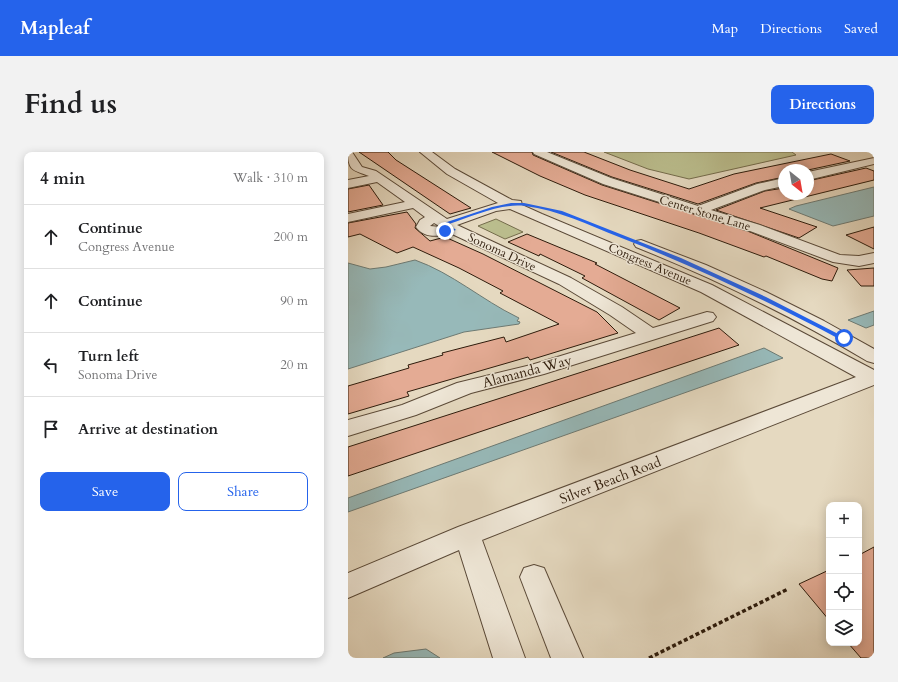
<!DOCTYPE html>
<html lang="en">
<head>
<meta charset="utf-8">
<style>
  :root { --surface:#fff; --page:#f2f2f2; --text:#202124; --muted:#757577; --line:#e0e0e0; --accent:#2563eb }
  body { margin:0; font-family:Cardo,serif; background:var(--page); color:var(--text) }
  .controls { position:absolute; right:12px; bottom:12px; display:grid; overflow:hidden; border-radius:8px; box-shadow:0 2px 10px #0003 }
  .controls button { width:36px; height:36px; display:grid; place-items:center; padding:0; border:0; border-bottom:1px solid var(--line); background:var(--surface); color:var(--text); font:20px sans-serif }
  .compass { position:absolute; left:430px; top:12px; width:36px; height:36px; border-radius:50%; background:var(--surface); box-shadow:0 2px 10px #0003; rotate:149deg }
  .stop { position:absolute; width:12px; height:12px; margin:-9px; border:3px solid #2563eb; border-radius:50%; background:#fff }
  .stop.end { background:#2563eb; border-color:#fff; box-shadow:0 1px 4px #0008 }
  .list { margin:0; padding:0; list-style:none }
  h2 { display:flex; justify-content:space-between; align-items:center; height:52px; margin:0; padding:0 16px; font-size:17px }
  h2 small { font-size:13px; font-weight:400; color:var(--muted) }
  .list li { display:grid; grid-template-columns:26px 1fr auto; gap:12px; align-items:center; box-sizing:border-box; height:64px; padding:0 16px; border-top:1px solid var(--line) }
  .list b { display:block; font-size:15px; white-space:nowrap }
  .list p { margin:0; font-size:13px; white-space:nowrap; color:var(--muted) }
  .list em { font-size:13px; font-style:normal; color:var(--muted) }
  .actions { display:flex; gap:8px; padding:12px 16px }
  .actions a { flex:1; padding:9px 0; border:1px solid var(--accent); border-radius:8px; text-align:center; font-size:14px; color:var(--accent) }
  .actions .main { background:var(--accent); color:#fff }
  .icon { flex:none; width:22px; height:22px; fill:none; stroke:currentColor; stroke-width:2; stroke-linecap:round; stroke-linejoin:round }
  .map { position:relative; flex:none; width:526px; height:506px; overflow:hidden; border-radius:8px }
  header { display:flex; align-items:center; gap:24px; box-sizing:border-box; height:56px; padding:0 20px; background:var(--accent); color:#fff }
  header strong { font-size:19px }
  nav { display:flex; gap:22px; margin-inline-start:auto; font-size:14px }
  .intro { display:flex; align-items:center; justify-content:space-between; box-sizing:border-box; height:96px; padding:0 24px }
  h1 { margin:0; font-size:28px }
  .button { padding:10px 18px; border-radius:8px; background:var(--accent); color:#fff; font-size:14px; font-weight:700 }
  main { display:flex; gap:24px; padding:0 24px }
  aside { flex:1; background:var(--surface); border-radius:8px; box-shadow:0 2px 10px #0003 }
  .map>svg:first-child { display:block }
  .green { fill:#bbbe8e; stroke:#746c4c }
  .water { fill:#97b9b9; stroke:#6d7a73 }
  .building { fill:#e4ab94; stroke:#2d1b0b }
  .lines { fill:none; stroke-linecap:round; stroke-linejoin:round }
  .minor-casing { stroke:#5b4a38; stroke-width:2 }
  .path { stroke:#2d1b0b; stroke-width:3.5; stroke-dasharray:4 2.5; stroke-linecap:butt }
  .minor { fill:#eee6d6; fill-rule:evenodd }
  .route { fill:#2563eb }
  .labels { text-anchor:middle; stroke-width:3; stroke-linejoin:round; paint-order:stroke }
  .far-street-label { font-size:12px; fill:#2d1b0b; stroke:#eee6d6 }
  .street-label { font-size:14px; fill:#2d1b0b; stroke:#eee6d6 }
</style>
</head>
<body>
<header>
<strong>Mapleaf</strong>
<nav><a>Map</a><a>Directions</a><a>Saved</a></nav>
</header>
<div class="intro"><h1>Find us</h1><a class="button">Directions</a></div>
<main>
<aside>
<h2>4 min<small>Walk · 310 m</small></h2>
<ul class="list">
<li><svg class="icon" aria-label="ahead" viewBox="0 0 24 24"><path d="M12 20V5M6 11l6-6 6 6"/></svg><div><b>Continue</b><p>Congress Avenue</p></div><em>200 m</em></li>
<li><svg class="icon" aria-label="ahead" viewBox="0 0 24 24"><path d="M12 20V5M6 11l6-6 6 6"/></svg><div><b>Continue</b></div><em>90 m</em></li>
<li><svg class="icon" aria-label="left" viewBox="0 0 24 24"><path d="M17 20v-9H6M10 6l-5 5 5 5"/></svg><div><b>Turn left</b><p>Sonoma Drive</p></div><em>20 m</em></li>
<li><svg class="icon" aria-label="arrive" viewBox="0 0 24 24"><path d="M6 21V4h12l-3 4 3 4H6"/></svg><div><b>Arrive at destination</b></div></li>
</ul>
<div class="actions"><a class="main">Save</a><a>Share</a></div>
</aside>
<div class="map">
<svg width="526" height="506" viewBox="0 0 526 506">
  <rect width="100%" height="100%" fill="#e5d9c0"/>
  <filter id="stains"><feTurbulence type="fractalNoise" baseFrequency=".005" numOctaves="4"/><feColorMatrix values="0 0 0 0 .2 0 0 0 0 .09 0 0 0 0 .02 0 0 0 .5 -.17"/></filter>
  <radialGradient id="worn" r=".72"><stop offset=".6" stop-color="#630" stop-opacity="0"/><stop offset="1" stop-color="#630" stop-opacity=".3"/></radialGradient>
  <g class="green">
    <polygon points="256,0 444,0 448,3 341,27 300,17"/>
    <polygon points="148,67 175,80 157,87 130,74"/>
  </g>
  <g class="water">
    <polygon points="526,35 526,64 485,74 441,57 448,54"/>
    <path d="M67,108C104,121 134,148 169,165L171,166L169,169L172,170L171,172L116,180L0,217V111L22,117L38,115Z"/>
    <polygon points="526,159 526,173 518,176 500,168"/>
    <polygon points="416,196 435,206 0,360 0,346"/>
    <polygon points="78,497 92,506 35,506 46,501"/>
  </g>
  <g class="building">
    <polygon points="11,0 40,0 48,8 123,56 102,62"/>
    <polygon points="144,0 184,0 185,3 254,33 402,80 490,116 484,129 474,127 418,104 416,105 351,81 237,43 192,24"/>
    <polygon points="203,0 236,0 282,18 341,37 386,22 483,2 502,9 460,18 436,18 436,25 408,31 350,52 264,25"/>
    <polygon points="518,16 526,19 526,28 412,56 469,75 451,86 368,58 417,39 436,36 436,42 460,42 460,29"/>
    <polygon points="21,33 35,53 0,60 0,37"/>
    <polygon points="59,60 68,72 67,76 82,89 97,85 135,102 249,160 270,181 182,208 180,205 59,240 61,244 0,262 0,234 61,216 60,213 95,203 94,201 156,185 158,190 211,172 152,141 155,139 111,116 65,95 49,101 12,82 0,85 0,71"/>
    <polygon points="526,75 526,97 498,83"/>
    <polygon points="179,82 249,111 247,112 332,156 311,168 234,126 237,124 192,102 191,104 160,90"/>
    <polygon points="526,116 526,134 513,134 499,118"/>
    <polygon points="371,176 391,193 0,324 0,295"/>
    <polygon points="526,395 526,506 513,506 500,491 511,491 511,403"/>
    <polygon points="481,418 481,468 451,432"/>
  </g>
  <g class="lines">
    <g class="minor-casing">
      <g id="minor">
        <path d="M0,0H4L14,15L28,19L99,67L150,51L99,22L72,0H84L107,17L164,48L173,49L174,53L194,62L364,133L526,218V233L134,388L177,506H145L111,398L0,446V421L110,375L508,225L353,140L162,57L148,59L109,73L223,126L274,155L305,176L359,160L365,161L368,165L365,169L196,222L123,241L68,263L0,284V268L54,253L109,231L183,213L288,181L262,163L211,132L104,82C92,84 76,87 68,75L72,68L77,65L65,56L0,70V62L57,50L29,30L0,36V28L21,24C6,18 0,20 0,0ZM86,71L93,75L82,74Z"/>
        <polygon points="185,0 199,0 263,26 350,54 409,32 436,26 436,34 417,38 363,58 412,73 492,103 511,104 526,101 526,111 511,114 485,110 402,79 255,32 186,2"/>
        <polygon points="526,6 526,12 460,28 460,20"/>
        <path d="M293,88L358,113L418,140L476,169L526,197V211L519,209C445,165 368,127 288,95L286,92L288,89Z"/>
        <polygon points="186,413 196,416 235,506 203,506 172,425 176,416"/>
      </g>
    </g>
    <polyline class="path" points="301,506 440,437"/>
    <use href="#minor" class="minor"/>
  </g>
  <path class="route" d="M163,51H176L214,59L333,106L418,145L498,186L493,188C421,150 348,115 271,85C241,73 210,58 177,54C152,51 125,64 101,72L108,78L97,81L95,79L103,77L96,71L144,55Z"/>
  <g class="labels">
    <g class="far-street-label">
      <text transform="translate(357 61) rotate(17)" y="4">Center Stone Lane</text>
      <text transform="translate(154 100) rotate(25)" y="4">Sonoma Drive</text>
      <text transform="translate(302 112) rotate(23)" y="4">Congress Avenue</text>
    </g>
    <g class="street-label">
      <text transform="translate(179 219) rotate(-15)" y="5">Alamanda Way</text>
      <text transform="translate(262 328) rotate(-21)" y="5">Silver Beach Road</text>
    </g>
  </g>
  <rect width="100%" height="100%" filter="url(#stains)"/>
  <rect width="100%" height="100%" fill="url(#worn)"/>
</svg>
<div class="controls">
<button>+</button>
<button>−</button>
<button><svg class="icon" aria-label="locate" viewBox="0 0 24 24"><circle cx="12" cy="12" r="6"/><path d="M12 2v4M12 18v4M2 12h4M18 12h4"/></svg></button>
<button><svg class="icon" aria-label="layers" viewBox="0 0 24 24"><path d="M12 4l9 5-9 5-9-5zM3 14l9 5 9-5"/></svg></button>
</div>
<svg class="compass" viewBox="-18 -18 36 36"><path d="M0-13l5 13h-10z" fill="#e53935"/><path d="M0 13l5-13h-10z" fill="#757577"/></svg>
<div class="stop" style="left:496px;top:186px"></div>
<div class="stop end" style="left:97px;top:79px"></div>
</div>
</main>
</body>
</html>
